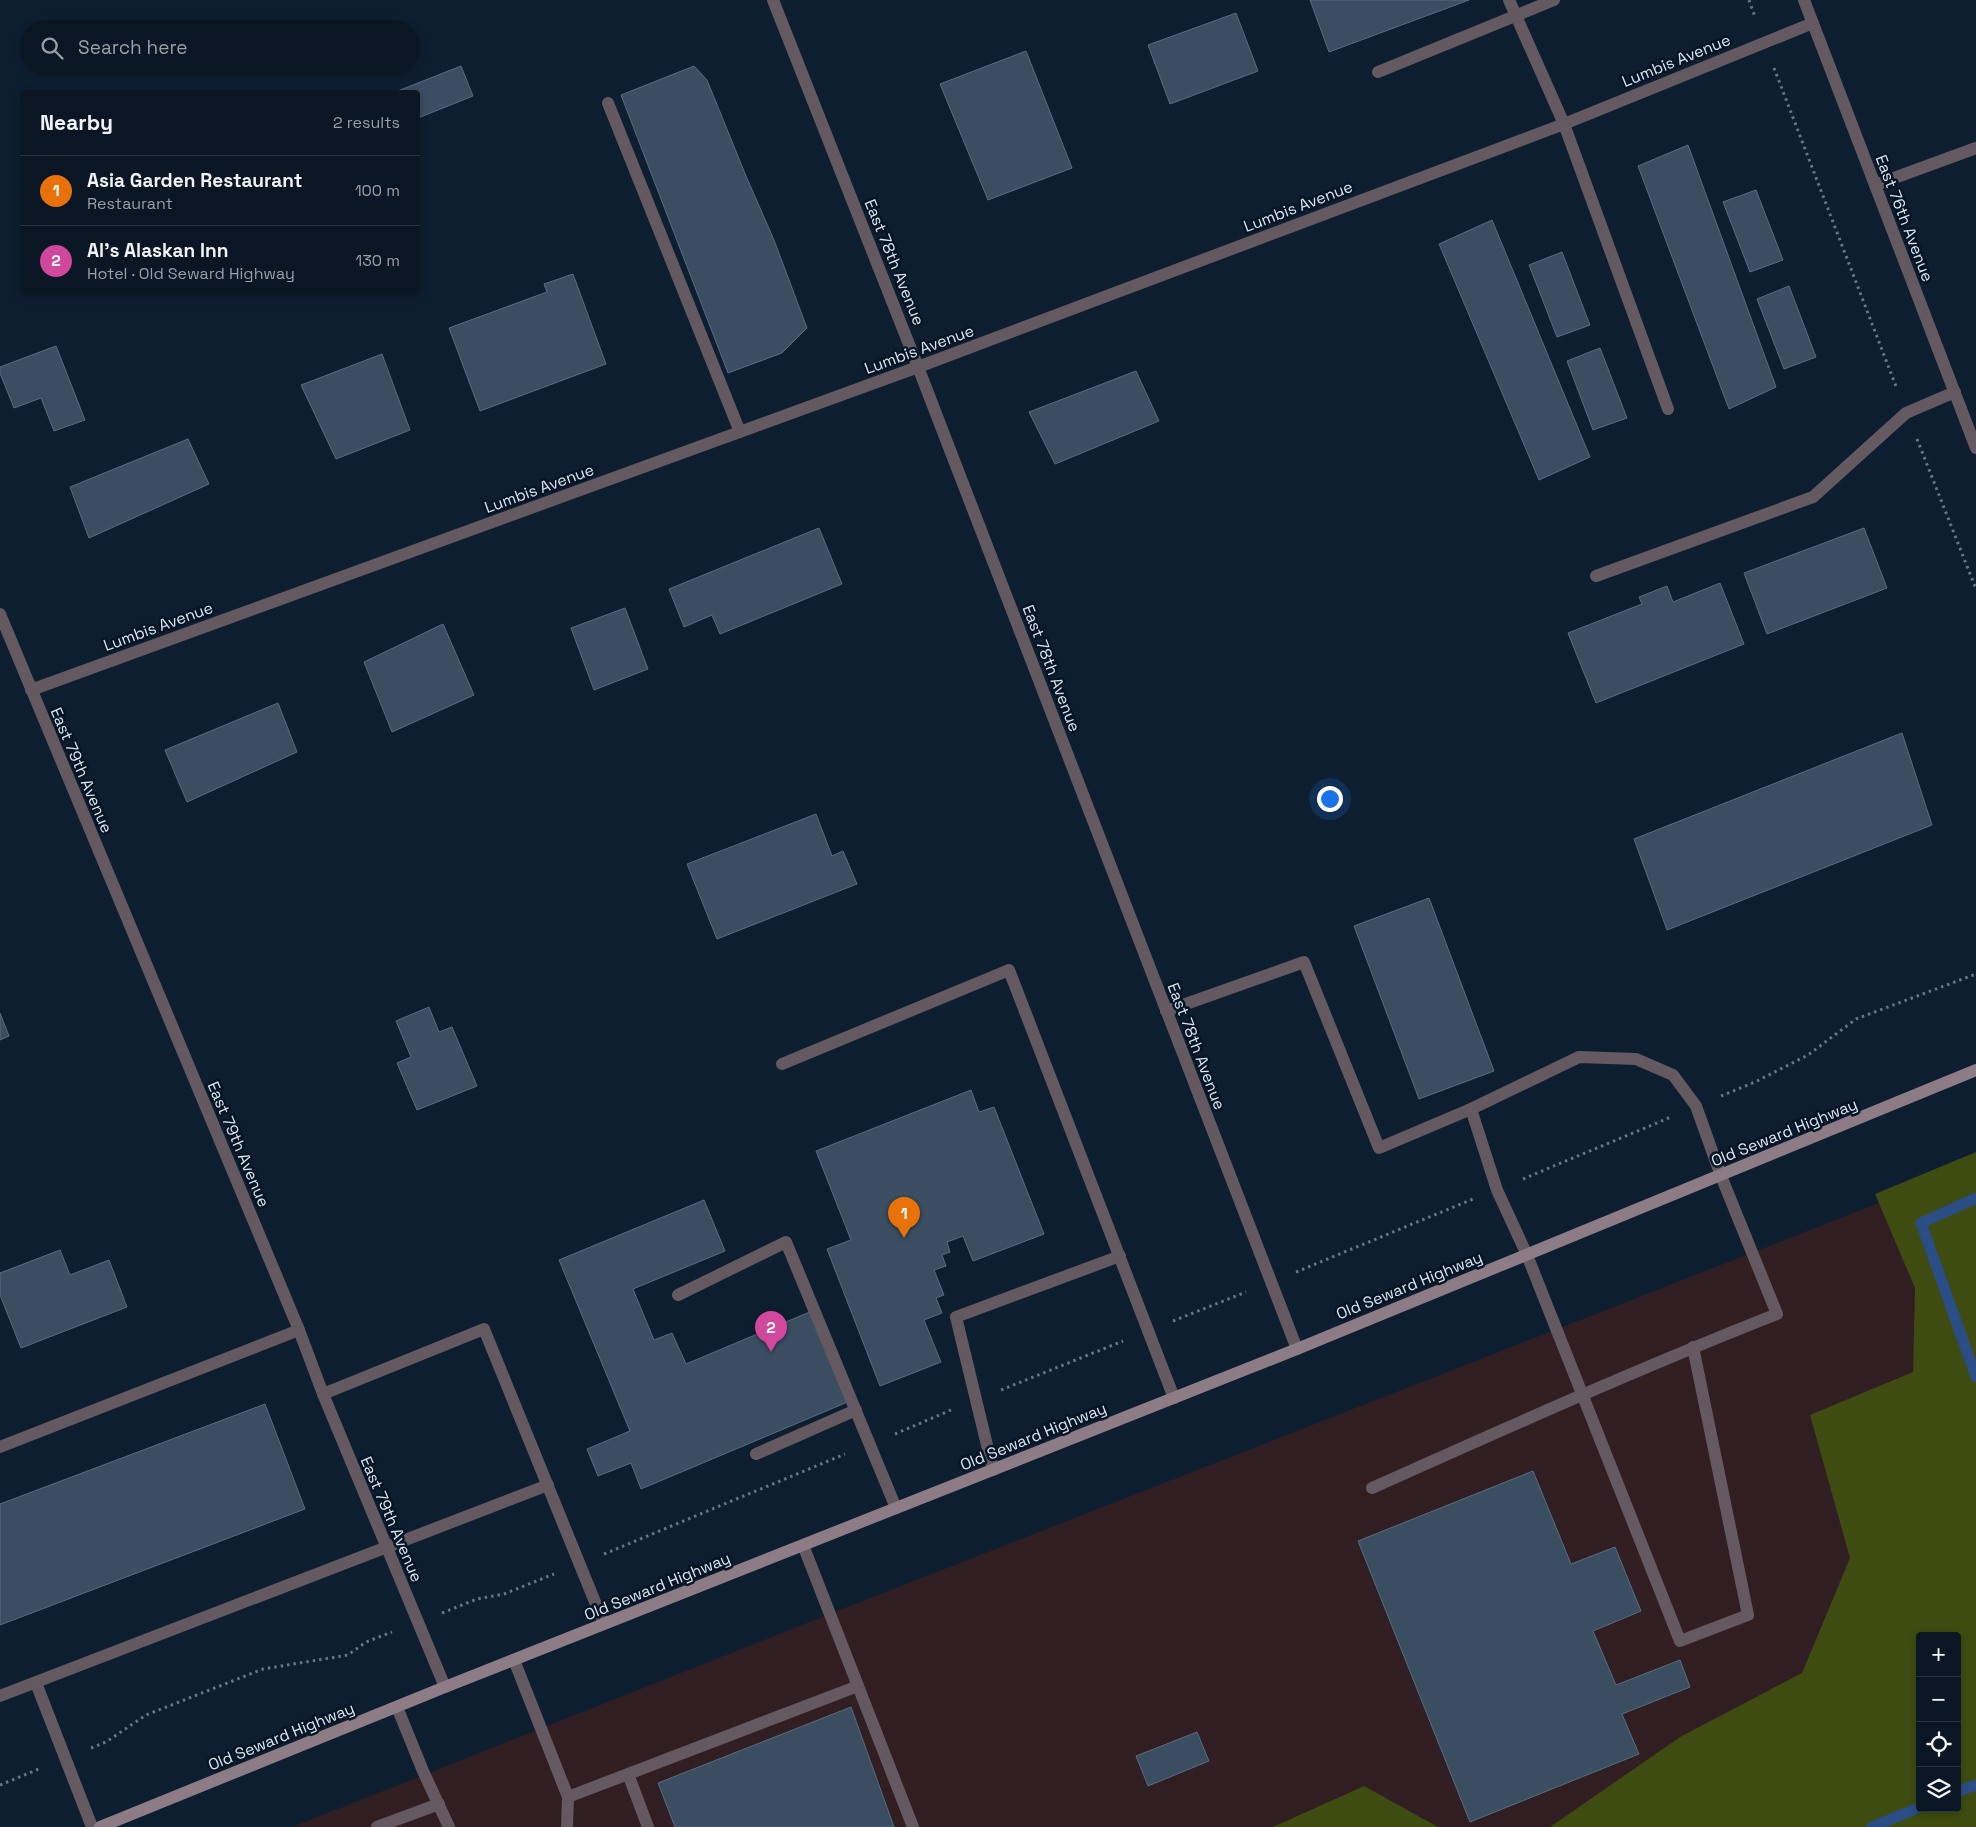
<!DOCTYPE html>
<html lang="en">
<head>
<meta charset="utf-8">
<style>
  :root { --surface:#0a1624; --page:#182331; --text:#f1f3f6; --muted:#999fa6; --line:#2a3541; --accent:#0f766e }
  body { margin:0; font-family:"Space Grotesk",sans-serif; background:var(--page); color:var(--text) }
  .controls { position:absolute; right:15px; bottom:15px; display:grid; overflow:hidden; border-radius:5px; box-shadow:0 2px 8px #0003 }
  .controls button { width:45px; height:45px; display:grid; place-items:center; padding:0; border:0; border-bottom:1px solid var(--line); background:var(--surface); color:var(--text); font:25px sans-serif }
  .you { position:absolute; left:1329px; top:798px; width:18px; height:18px; margin:-12px; border:4px solid #fff; border-radius:50%; background:#1a73e8; box-shadow:0 0 0 8px #1a73e833 }
  .badge { display:grid; place-items:center; width:32px; height:32px; border-radius:50%; background:var(--accent); color:#fff; font-size:16px; font-weight:700 }
  .pin { position:absolute; translate:-50% -41px; filter:drop-shadow(0 1px 2px #0008) }
  .pin::after { content:''; position:absolute; top:26px; width:18px; height:15px; background:inherit; clip-path:polygon(0 0,100% 0,50% 100%) }
  .list { margin:0; padding:0; list-style:none }
  h2 { display:flex; justify-content:space-between; align-items:center; height:65px; margin:0; padding:0 20px; font-size:21px }
  h2 small { font-size:16px; font-weight:400; color:var(--muted) }
  .list li { display:grid; grid-template-columns:32px 1fr auto; gap:15px; align-items:center; box-sizing:border-box; height:70px; padding:0 20px; border-top:1px solid var(--line) }
  .list b { display:block; font-size:19px; white-space:nowrap }
  .list p { margin:0; font-size:16px; white-space:nowrap; color:var(--muted) }
  .list em { font-size:16px; font-style:normal; color:var(--muted) }
  .icon { flex:none; width:28px; height:28px; fill:none; stroke:currentColor; stroke-width:2; stroke-linecap:round; stroke-linejoin:round }
  .map { position:relative; flex:none; width:1976px; height:1827px; overflow:hidden }
  .search { position:absolute; background:var(--surface); box-shadow:0 2px 8px #0003; left:20px; top:20px; width:400px; height:55px; display:flex; align-items:center; gap:12px; box-sizing:border-box; padding:0 18px; border-radius:28px; color:var(--muted); font-size:19px }
  .panel { position:absolute; background:var(--surface); box-shadow:0 2px 8px #0003; left:20px; top:90px; width:400px; height:205px; border-radius:5px }
  .map>svg:first-child { display:block }
  .industrial { fill:#311e22; fill-rule:evenodd }
  .forest { fill:#3e4b11; fill-rule:evenodd }
  .lines { fill:none; stroke-linecap:round; stroke-linejoin:round }
  .stream { stroke:#2b4d85; stroke-width:11 }
  .building { fill:#3a4d61; stroke:#586c81 }
  .path { stroke:#677585; stroke-width:3; stroke-dasharray:2.5 4; stroke-linecap:butt }
  .service { stroke:#645960; stroke-width:12 }
  .minor { stroke:#645960; stroke-width:12 }
  .tertiary { stroke:#645960; stroke-width:12 }
  .secondary { stroke:#8d7b86; stroke-width:12 }
  .labels { text-anchor:middle; stroke-width:5; stroke-linejoin:round; paint-order:stroke }
  .street-label { font-size:16px; fill:#dae5f2; stroke:#051525 }
</style>
</head>
<body>
<div class="map">
<svg width="1976" height="1827" viewBox="0 0 1976 1827">
  <rect width="100%" height="100%" fill="#0d1e30"/>
  <path class="industrial" d="M1976,1165V1827H292L860,1602ZM1920,1636H1957V1808H1920Z"/>
  <g class="forest">
    <path d="M1976,1152V1827H1550L1680,1737L1802,1673L1850,1558L1810,1415L1913,1372L1915,1288L1875,1194ZM1920,1636H1957V1808H1920Z"/>
    <polygon points="1364,1786 1438,1827 1273,1827"/>
  </g>
  <g class="lines">
    <g class="stream">
      <polyline points="1976,1198 1921,1223 1976,1377"/>
      <polyline points="1957,1792 1976,1785"/>
      <polyline points="1872,1827 1920,1807"/>
    </g>
  </g>
  <g class="building">
    <polygon points="1310,0 1469,0 1329,52"/>
    <polygon points="1236,13 1258,71 1170,104 1148,45"/>
    <polygon points="1026,51 1072,168 988,200 940,84"/>
    <polygon points="461,66 473,96 418,118 418,92 395,92"/>
    <polygon points="694,66 707,80 746,176 774,240 807,328 782,353 728,373 621,95"/>
    <polygon points="1688,145 1776,387 1729,409 1638,166"/>
    <polygon points="1756,190 1783,260 1750,272 1723,202"/>
    <polygon points="1492,220 1590,457 1539,480 1439,244"/>
    <polygon points="1562,252 1590,325 1557,337 1529,265"/>
    <polygon points="573,274 606,364 480,411 449,328 547,292 544,284"/>
    <polygon points="1789,286 1816,357 1784,369 1757,299"/>
    <polygon points="56,346 85,420 54,431 41,398 14,408 0,373 0,367"/>
    <polygon points="1600,348 1627,418 1593,430 1567,361"/>
    <polygon points="382,354 410,430 336,459 301,385"/>
    <polygon points="1136,371 1159,421 1055,464 1029,412"/>
    <polygon points="188,439 209,484 89,538 70,487"/>
    <polygon points="819,528 842,584 720,634 712,615 684,627 669,589"/>
    <polygon points="1864,528 1887,588 1767,634 1744,573"/>
    <polygon points="1720,583 1744,644 1596,703 1568,633 1642,604 1639,597 1667,586 1673,602"/>
    <polygon points="625,608 648,669 594,690 571,628"/>
    <polygon points="443,624 474,695 392,732 364,662"/>
    <polygon points="278,703 297,752 187,802 165,750"/>
    <polygon points="1902,733 1932,825 1667,930 1634,839"/>
    <polygon points="816,814 832,856 843,851 857,884 717,939 687,864"/>
    <polygon points="1429,898 1494,1071 1419,1099 1354,926"/>
    <polygon points="429,1007 439,1032 452,1027 477,1086 417,1110 397,1063 411,1057 396,1021"/>
    <polygon points="0,1013 9,1036 0,1040"/>
    <polygon points="971,1090 979,1112 994,1107 1044,1234 973,1261 963,1236 947,1242 950,1252 942,1255 946,1266 934,1270 944,1295 936,1298 942,1313 924,1320 941,1362 880,1386 827,1249 851,1240 816,1151"/>
    <polygon points="704,1200 725,1251 633,1289 654,1340 672,1333 686,1364 812,1311 850,1401 641,1489 631,1463 598,1476 587,1449 630,1431 559,1260"/>
    <polygon points="60,1250 70,1275 109,1260 127,1307 21,1348 0,1295 0,1273"/>
    <polygon points="265,1404 305,1509 0,1625 0,1504"/>
    <polygon points="1533,1471 1571,1564 1615,1547 1641,1611 1593,1631 1616,1685 1680,1660 1690,1687 1622,1714 1639,1754 1470,1822 1358,1541"/>
    <polygon points="851,1707 894,1827 675,1827 658,1783"/>
    <polygon points="1197,1732 1209,1761 1148,1786 1136,1756"/>
  </g>
  <g class="lines">
    <g class="path">
      <polyline points="1749,0 1755,17"/>
      <polyline points="1774,68 1897,389"/>
      <polyline points="1917,439 1976,589"/>
      <polyline points="1721,1096 1755,1082 1808,1055 1856,1019 1976,974"/>
      <polyline points="1523,1179 1671,1117"/>
      <polyline points="1296,1272 1473,1199"/>
      <polyline points="1173,1321 1246,1292"/>
      <polyline points="1001,1390 1123,1341"/>
      <polyline points="895,1434 951,1410"/>
      <polyline points="604,1554 845,1454"/>
      <polyline points="442,1613 477,1599 504,1594 554,1574"/>
      <polyline points="91,1748 106,1742 146,1715 263,1669 348,1655 366,1642 392,1632"/>
      <polyline points="0,1785 41,1768"/>
    </g>
    <g class="service">
      <polyline points="1509,0 1564,124 1668,409"/>
      <polyline points="1378,72 1554,0"/>
      <polyline points="608,103 740,432"/>
      <polyline points="1596,576 1813,497 1906,413 1955,392"/>
      <polyline points="1166,1011 1304,962 1379,1148 1471,1109"/>
      <polyline points="782,1064 1009,970 1174,1398"/>
      <polyline points="678,1295 786,1242 896,1508"/>
      <polyline points="323,1394 484,1329 604,1624"/>
      <polyline points="0,1447 299,1330"/>
      <polyline points="756,1454 856,1410"/>
      <polyline points="993,1470 956,1317 1120,1256"/>
      <path d="M1372,1488C1506,1428 1640,1368 1777,1314L1721,1176L1696,1106L1673,1075L1636,1059L1579,1057L1471,1109L1497,1190L1527,1255L1680,1641L1748,1615L1693,1347"/>
      <polyline points="803,1545 913,1827"/>
      <polyline points="514,1660 568,1797 567,1827"/>
      <polyline points="36,1683 92,1827"/>
      <polyline points="0,1696 548,1485"/>
      <polyline points="397,1707 423,1771 449,1827"/>
      <polyline points="628,1774 648,1827"/>
      <polyline points="568,1797 858,1686"/>
      <polyline points="377,1827 439,1804"/>
    </g>
    <g class="minor">
      <polyline points="773,0 918,367 1297,1349"/>
      <polyline points="1875,185 1976,148"/>
      <polyline points="0,614 299,1330 323,1394 445,1687"/>
      <polyline points="31,690 918,367 1564,124 1813,23"/>
    </g>
    <polyline class="tertiary" points="1804,0 1976,448"/>
    <polyline class="secondary" points="100,1827 445,1687 1297,1349 1976,1070"/>
  </g>
  <g class="labels">
    <g class="street-label">
      <text transform="translate(1676 60) rotate(-22)" y="6">Lumbis Avenue</text>
      <text transform="translate(1298 206) rotate(-21)" y="6">Lumbis Avenue</text>
      <text transform="translate(1905 218) rotate(69)" y="6">East 76th Avenue</text>
      <text transform="translate(895 262) rotate(68)" y="6">East 78th Avenue</text>
      <text transform="translate(919 349) rotate(-20)" y="6">Lumbis Avenue</text>
      <text transform="translate(539 488) rotate(-20)" y="6">Lumbis Avenue</text>
      <text transform="translate(158 626) rotate(-20)" y="6">Lumbis Avenue</text>
      <text transform="translate(1052 668) rotate(69)" y="6">East 78th Avenue</text>
      <text transform="translate(82 770) rotate(67)" y="6">East 79th Avenue</text>
      <text transform="translate(1197 1046) rotate(69)" y="6">East 78th Avenue</text>
      <text transform="translate(1784 1132) rotate(-22)" y="6">Old Seward Highway</text>
      <text transform="translate(239 1144) rotate(67)" y="6">East 79th Avenue</text>
      <text transform="translate(1409 1285) rotate(-22)" y="6">Old Seward Highway</text>
      <text transform="translate(1033 1436) rotate(-22)" y="6">Old Seward Highway</text>
      <text transform="translate(392 1519) rotate(67)" y="6">East 79th Avenue</text>
      <text transform="translate(657 1586) rotate(-22)" y="6">Old Seward Highway</text>
      <text transform="translate(281 1736) rotate(-22)" y="6">Old Seward Highway</text>
    </g>
  </g>
</svg>
<div class="controls">
<button>+</button>
<button>−</button>
<button><svg class="icon" aria-label="locate" viewBox="0 0 24 24"><circle cx="12" cy="12" r="6"/><path d="M12 2v4M12 18v4M2 12h4M18 12h4"/></svg></button>
<button><svg class="icon" aria-label="layers" viewBox="0 0 24 24"><path d="M12 4l9 5-9 5-9-5zM3 14l9 5 9-5"/></svg></button>
</div>
<div class="you"></div>
<div class="pin badge" style="left:904px;top:1238px;background:#e8710a">1</div>
<div class="pin badge" style="left:771px;top:1352px;background:#d1479c">2</div>
<div class="search"><svg class="icon" aria-label="search" viewBox="0 0 24 24"><circle cx="10" cy="10" r="6"/><path d="M15 15l6 6"/></svg>Search here</div>
<section class="panel">
<h2>Nearby<small>2 results</small></h2>
<ul class="list">
<li><span class="badge" style="background:#e8710a">1</span><div><b>Asia Garden Restaurant</b><p>Restaurant</p></div><em>100 m</em></li>
<li><span class="badge" style="background:#d1479c">2</span><div><b>Al's Alaskan Inn</b><p>Hotel · Old Seward Highway</p></div><em>130 m</em></li>
</ul>
</section>
</div>
</body>
</html>
